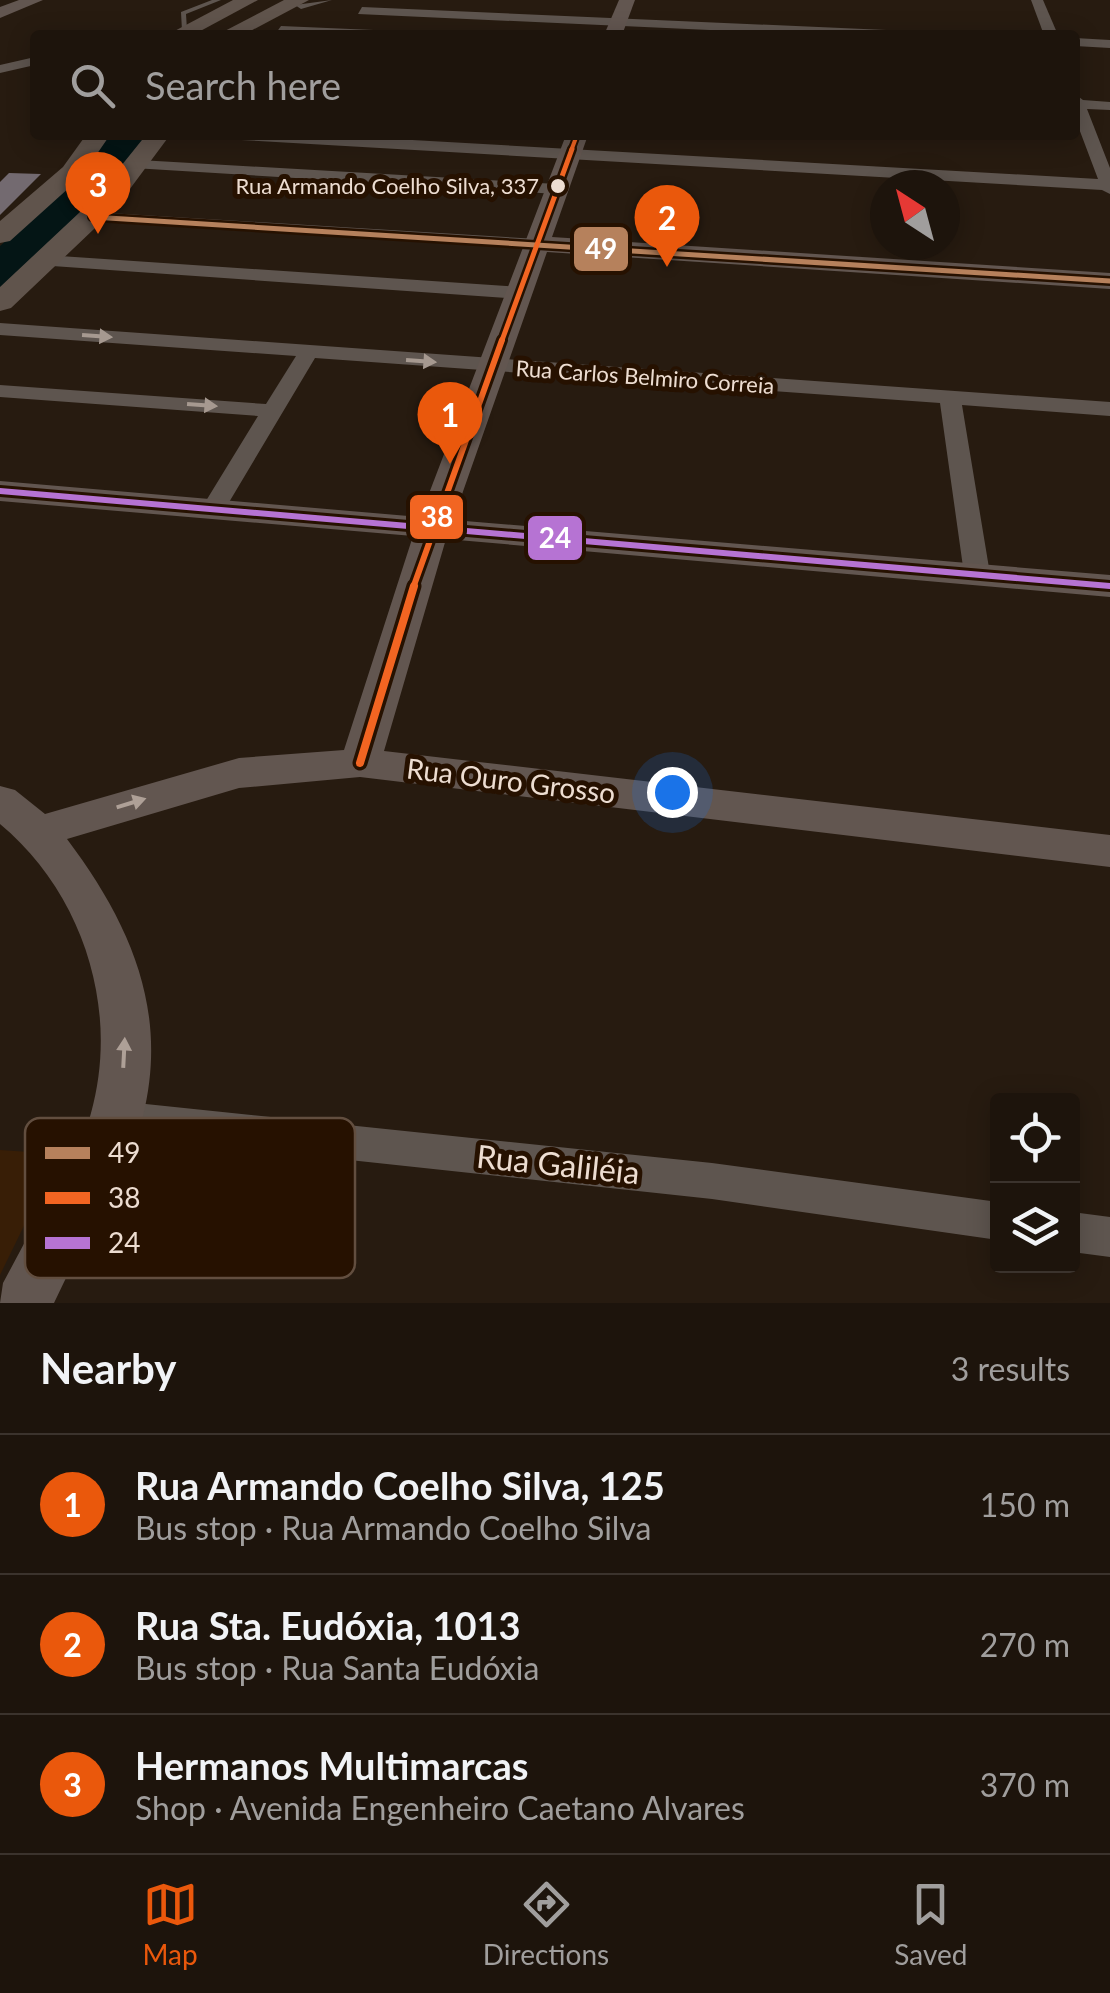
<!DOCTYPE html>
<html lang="en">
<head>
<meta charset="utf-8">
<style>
  :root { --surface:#1d140c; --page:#251d15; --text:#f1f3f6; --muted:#a09e9d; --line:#3b332d; --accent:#ea580c }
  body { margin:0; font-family:Lato,sans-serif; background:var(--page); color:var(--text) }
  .controls { position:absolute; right:30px; bottom:30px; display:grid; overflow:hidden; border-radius:10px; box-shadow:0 5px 25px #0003 }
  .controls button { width:90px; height:90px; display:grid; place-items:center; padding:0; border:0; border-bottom:2px solid var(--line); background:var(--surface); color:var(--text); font:50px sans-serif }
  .compass { position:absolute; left:870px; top:170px; width:90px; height:90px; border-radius:50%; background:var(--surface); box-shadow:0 5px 25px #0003; rotate:324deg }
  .you { position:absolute; left:672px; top:792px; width:35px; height:35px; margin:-25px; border:8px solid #fff; border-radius:50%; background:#1a73e8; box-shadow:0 0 0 15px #1a73e833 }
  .badge { display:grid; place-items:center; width:65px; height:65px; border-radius:50%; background:var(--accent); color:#fff; font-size:32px; font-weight:700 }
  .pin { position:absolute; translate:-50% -82px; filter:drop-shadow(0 2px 5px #0008) }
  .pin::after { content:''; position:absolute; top:52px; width:35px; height:30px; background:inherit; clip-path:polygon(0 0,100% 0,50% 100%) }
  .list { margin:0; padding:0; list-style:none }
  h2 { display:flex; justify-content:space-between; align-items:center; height:130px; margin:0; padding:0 40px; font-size:42px }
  h2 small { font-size:32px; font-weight:400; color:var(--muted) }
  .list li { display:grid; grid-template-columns:65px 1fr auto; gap:30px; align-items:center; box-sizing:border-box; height:140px; padding:0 40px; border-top:2px solid var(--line) }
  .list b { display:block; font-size:38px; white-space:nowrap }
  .list p { margin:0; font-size:32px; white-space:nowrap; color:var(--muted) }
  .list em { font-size:32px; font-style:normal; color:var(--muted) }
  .icon { flex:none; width:55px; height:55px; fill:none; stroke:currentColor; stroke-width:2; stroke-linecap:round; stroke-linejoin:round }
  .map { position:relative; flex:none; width:1110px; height:1303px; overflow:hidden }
  .search { position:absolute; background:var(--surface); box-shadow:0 5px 25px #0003; left:30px; right:30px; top:30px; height:110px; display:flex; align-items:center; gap:25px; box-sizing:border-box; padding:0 35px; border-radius:10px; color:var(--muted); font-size:38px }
  .sheet { height:550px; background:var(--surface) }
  nav { display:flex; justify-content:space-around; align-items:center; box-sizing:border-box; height:140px; border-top:2px solid var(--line); background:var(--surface); font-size:28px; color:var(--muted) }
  nav a { display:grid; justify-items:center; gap:5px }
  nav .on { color:var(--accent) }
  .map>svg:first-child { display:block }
  .built { fill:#381e06 }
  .water { fill:#041515 }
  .building { fill:#736a70 }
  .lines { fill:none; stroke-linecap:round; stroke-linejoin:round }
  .lane { fill:#5e554f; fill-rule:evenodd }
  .street { fill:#5e554f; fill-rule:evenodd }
  .secondary { fill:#625650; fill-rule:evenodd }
  .primary { fill:#60544c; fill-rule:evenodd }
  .bus-1-casing { stroke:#261100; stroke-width:10 }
  .bus-2-far3-casing { stroke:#261100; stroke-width:8 }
  .bus-2-far2-casing { stroke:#261100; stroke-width:10 }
  .bus-2-far1-casing { stroke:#261100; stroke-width:12 }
  .bus-2-casing { stroke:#261100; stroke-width:15 }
  .bus-3-casing { stroke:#261100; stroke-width:12 }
  .bus-1 { stroke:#b6815c; stroke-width:5 }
  .bus-2-far3 { stroke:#f26522; stroke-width:4 }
  .bus-2-far2 { stroke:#f26522; stroke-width:5 }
  .bus-2-far1 { stroke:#f26522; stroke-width:6 }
  .bus-2 { stroke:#f26522; stroke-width:8 }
  .bus-3 { stroke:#b673d3; stroke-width:6 }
  .oneway { fill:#a69990 }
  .oneway2 { fill:#aea097 }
  .bus-dot { fill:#edddd1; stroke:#261100; stroke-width:4 }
  .labels { text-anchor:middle; stroke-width:10; stroke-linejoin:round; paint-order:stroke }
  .far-bus-label { font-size:22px; fill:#edddd1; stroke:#261100; text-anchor:end }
  .far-street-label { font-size:22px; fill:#edddd1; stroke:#261100 }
  .street-label { font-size:28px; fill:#edddd1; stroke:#261100 }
  .near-street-label { font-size:32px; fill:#edddd1; stroke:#261100 }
  .key { fill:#261100; stroke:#624e3f; stroke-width:2.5 }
  .key-label { font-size:28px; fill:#edddd1 }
  .line-badge { stroke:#261100; stroke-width:4 }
  .badge-label { font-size:28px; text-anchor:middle; font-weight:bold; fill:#fff }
</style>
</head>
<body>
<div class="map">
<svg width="1110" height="1303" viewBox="0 0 1110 1303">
  <rect width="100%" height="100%" fill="#271b10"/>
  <polygon class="built" points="0,1150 59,1154 0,1275"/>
  <polygon class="water" points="105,135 147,135 121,174 0,290 0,246 77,175"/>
  <polygon class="building" points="9,173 41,174 0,215 0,182"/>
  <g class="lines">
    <polygon class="lane" points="212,0 221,0 186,14 187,30 182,31 181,12"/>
    <g class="street">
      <polygon points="332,0 301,9 295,5"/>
      <polygon points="1031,0 1043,0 1058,35 1044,35"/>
      <polygon points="362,7 909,31 916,35 819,35 358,14"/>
      <polygon points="281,26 397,31 404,35 276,33"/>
      <polygon points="1075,38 1110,40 1110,48 1075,46"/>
      <polygon points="35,57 35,65 0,73 0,65"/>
      <polygon points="1075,94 1083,100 1110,102 1110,110 1087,109 1110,168 1110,194 1102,190 241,140 233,135 323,135 1098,179 1075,118"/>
      <polygon points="139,160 557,184 565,189 557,194 133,168 131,165"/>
      <polygon points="92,212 538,239 547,244 538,249 86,221 83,217"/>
      <polygon points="45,255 522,287 532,293 522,299 38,265 38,257"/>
      <polygon points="0,323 1110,402 1110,416 962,405 990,574 977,582 964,574 940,403 315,358 225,509 213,516 201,509 258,416 0,397 0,385 266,404 296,356 0,335"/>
      <polygon points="117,1101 712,1163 998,1202 998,1240 712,1199 117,1135 103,1130 98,1118 103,1106"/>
      <polygon points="1072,1212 1110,1217 1110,1257 1072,1252"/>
    </g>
    <g class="secondary">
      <polygon points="19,0 43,0 0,18 0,7"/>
      <polygon points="619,0 635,0 622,35 604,35"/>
      <path d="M566,135H588L552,237L1110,273V289L547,252L453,520L1110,575V597L446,539L384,751L1110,835V867L360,777L239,788L67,839C130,923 169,1010 143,1116C139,1135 126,1154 117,1172C96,1216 75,1259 54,1303H0L3,1283C24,1244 44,1206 64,1168C73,1151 87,1132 91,1113C120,1009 83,893 0,824V786L15,790L45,814L239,758L344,750L413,536L0,501V481L420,517Z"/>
    </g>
    <g class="primary">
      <polygon points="233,0 258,0 193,35 167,35"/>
      <polygon points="284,0 309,0 243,35 217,35"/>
      <polygon points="86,135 110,135 81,177 10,241 0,243 0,221 63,167"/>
      <polygon points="146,135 170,135 115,209 11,308 0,311 0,287 96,197"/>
    </g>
    <g class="bus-1-casing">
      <polyline id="bus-1" points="92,217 1110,281"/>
    </g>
    <g class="bus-2-far3-casing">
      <polyline id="bus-2-far3" points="571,151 577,135"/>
    </g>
    <g class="bus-2-far2-casing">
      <polyline id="bus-2-far2" points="501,343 572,149"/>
    </g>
    <g class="bus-2-far1-casing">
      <polyline id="bus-2-far1" points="413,588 502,340"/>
    </g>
    <g class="bus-2-casing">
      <polyline id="bus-2" points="360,763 414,586"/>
    </g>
    <g class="bus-3-casing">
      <polyline id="bus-3" points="0,491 1110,586"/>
    </g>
    <use href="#bus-1" class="bus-1"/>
    <use href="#bus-2-far3" class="bus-2-far3"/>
    <use href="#bus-2-far2" class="bus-2-far2"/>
    <use href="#bus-2-far1" class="bus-2-far1"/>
    <use href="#bus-2" class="bus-2"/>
    <use href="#bus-3" class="bus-3"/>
  </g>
  <defs><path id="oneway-solid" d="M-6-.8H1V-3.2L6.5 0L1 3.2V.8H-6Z" transform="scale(2.5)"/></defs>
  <g class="oneway">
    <use href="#oneway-solid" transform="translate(97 336) rotate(4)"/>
    <use href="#oneway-solid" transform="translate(421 361) rotate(4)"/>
    <use href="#oneway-solid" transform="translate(202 405) rotate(4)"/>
  </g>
  <g class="oneway2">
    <use href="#oneway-solid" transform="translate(131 803) rotate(-17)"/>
    <use href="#oneway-solid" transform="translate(124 1053) rotate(-87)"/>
  </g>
  <circle class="bus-dot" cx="558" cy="186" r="9"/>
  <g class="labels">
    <g class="far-bus-label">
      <text x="539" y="194">Rua Armando Coelho Silva, 337</text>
    </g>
    <g class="far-street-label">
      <text transform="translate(645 377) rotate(4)" y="8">Rua Carlos Belmiro Correia</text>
    </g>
    <g class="street-label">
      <text transform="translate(511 781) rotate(7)" y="10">Rua Ouro Grosso</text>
    </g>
    <g class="near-street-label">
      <text transform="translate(558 1165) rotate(6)" y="11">Rua Galiléia</text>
    </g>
  </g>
  <rect x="25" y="1118" width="330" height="160" rx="15" class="key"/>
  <rect x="45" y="1147" width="45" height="12" fill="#b6815c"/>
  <rect x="45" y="1192" width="45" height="12" fill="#f26522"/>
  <rect x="45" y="1237" width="45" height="12" fill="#b673d3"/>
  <g class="key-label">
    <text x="108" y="1163">49</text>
    <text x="108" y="1208">38</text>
    <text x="108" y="1253">24</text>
  </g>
  <g class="line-badge">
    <rect x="572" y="225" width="58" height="48" rx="10" fill="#b6815c"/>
    <rect x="408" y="493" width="57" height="48" rx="10" fill="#f26522"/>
    <rect x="526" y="514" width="58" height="48" rx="10" fill="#b673d3"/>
  </g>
  <g class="badge-label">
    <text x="601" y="259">49</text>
    <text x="437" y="527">38</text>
    <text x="555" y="548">24</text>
  </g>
</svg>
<div class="controls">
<button><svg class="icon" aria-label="locate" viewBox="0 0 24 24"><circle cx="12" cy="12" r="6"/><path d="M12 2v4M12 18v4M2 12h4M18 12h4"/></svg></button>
<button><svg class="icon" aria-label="layers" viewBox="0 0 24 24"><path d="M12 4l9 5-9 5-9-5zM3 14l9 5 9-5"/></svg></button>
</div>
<svg class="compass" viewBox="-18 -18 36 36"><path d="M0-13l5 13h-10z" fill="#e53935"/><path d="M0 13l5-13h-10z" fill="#a09e9d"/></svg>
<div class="you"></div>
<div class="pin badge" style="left:450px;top:464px">1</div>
<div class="pin badge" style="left:667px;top:267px">2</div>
<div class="pin badge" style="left:98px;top:234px">3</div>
<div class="search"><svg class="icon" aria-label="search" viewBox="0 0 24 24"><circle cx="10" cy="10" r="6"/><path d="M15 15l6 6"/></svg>Search here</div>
</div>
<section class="sheet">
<h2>Nearby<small>3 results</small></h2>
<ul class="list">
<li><span class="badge">1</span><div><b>Rua Armando Coelho Silva, 125</b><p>Bus stop · Rua Armando Coelho Silva</p></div><em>150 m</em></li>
<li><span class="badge">2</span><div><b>Rua Sta. Eudóxia, 1013</b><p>Bus stop · Rua Santa Eudóxia</p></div><em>270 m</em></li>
<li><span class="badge">3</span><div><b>Hermanos Multimarcas</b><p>Shop · Avenida Engenheiro Caetano Alvares</p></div><em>370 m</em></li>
</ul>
</section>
<nav>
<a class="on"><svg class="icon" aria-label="map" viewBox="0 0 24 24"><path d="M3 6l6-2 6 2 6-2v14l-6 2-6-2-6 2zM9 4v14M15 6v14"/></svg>Map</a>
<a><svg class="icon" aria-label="directions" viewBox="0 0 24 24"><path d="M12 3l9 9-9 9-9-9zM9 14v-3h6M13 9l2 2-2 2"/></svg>Directions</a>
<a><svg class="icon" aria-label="saved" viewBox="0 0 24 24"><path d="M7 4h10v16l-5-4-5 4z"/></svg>Saved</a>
</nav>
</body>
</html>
